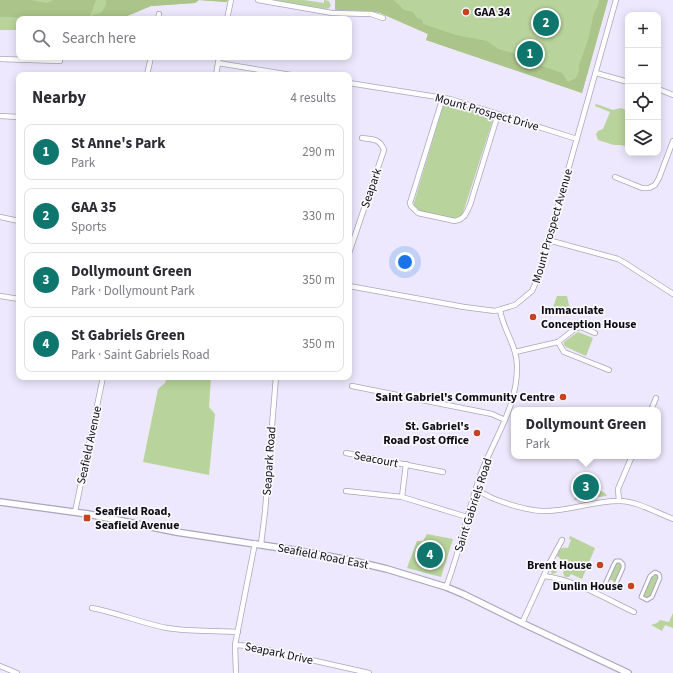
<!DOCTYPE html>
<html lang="en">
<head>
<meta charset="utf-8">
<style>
  :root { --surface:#fff; --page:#f2f2f3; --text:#2b2b33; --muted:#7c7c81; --line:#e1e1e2; --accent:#0f766e }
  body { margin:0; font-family:"Source Sans 3",sans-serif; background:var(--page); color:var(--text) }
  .controls { position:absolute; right:12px; top:12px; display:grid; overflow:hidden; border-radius:8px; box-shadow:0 2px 10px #0003 }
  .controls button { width:36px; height:36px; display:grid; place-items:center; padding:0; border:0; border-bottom:1px solid var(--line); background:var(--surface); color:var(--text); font:20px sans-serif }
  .you { position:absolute; left:405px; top:262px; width:14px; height:14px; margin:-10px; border:3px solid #fff; border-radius:50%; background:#1a73e8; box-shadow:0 0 0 6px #1a73e833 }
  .badge { display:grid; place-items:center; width:26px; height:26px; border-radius:50%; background:var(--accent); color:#fff; font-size:13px; font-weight:700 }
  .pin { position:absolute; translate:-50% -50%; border:2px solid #fff; box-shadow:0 1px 4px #0006 }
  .popup { position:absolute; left:511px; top:407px; width:150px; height:52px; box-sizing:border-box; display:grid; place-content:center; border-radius:8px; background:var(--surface); filter:drop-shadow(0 1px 3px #0005); font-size:13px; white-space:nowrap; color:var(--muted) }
  .popup b { font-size:15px; color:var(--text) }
  .popup::after { content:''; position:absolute; left:50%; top:100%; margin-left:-8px; border:8px solid transparent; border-top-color:var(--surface) }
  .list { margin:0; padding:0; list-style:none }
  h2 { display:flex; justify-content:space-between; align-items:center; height:52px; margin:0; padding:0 16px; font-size:17px }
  h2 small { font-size:13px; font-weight:400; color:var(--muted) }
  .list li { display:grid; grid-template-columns:26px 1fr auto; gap:12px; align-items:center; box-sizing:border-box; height:56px; margin:0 8px 8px; padding:0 8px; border:1px solid var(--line); border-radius:8px }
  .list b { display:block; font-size:15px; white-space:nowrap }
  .list p { margin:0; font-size:13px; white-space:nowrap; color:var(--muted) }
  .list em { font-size:13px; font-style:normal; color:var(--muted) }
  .icon { flex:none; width:22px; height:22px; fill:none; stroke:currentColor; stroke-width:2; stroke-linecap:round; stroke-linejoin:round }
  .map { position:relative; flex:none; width:673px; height:673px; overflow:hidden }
  .search { position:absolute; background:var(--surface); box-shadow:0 2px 10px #0003; left:16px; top:16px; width:336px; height:44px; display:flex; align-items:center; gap:10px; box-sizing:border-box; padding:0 14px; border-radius:8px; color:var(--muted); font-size:15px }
  .panel { position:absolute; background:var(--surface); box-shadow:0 2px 10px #0003; left:16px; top:72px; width:336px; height:308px; border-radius:8px }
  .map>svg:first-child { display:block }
  .green { fill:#b9d39c }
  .forest { fill:#aac48a }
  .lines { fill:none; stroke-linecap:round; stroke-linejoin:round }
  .pedestrian-casing { stroke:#aba5bd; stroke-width:5 }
  .minor-casing { stroke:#aba5bd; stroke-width:6 }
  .tertiary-casing { stroke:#aba5bd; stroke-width:8 }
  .pedestrian { stroke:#fff; stroke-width:3 }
  .minor { stroke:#fff; stroke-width:4.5 }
  .tertiary { stroke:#fff; stroke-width:5.5 }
  .poi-dot { fill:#ca411f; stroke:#f9f8fd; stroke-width:1.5 }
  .labels { text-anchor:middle; stroke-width:3.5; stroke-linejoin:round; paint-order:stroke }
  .poi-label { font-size:12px; font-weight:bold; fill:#0e0b14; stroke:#f9f8fd; text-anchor:end }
  .street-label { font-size:12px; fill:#0e0b14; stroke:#f9f8fd }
</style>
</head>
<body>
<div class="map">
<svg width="673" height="673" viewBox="0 0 673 673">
  <rect width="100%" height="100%" fill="#ede8fd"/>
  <g class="green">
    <polygon points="0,0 228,0 226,2 199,0 195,3 151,6 120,19 19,19 19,30 0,30"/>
    <polygon points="273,0 304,0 324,3 324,0 329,1 331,6 329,8 326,9"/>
    <polygon points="335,0 608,0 582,93 426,40 428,34 380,13 370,11 335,10"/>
    <polygon points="447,103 451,103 489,114 493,119 462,216 456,219 418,212 413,206 443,106"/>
    <polygon points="596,104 613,110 621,108 628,111 628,147 621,145 614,145 598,140 596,134 598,131 603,129 610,112 595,106"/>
    <polygon points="557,296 567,296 570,309 567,316 552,310"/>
    <polygon points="578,332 593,338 586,356 566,347 564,345 564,342"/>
    <polygon points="167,377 211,377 209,407 215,414 209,475 143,462 158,389 165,383"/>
    <polygon points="581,481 605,493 607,496 599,497 597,496 574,500"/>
    <polygon points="427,534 453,539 441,577 407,568 417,541 423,541"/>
    <path d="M570,536L595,548L582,579L571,574L569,577H565L563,573L564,571L558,568L556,573L552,574L551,572L554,562L558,563L560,558L557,556C559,550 561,546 568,548L571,540L569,539Z"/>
    <polygon points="617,563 621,564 622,567 615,583 612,580 608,580 616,564"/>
    <polygon points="654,574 658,575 658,577 650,597 648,598 643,596 652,575"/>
    <polygon points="673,613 673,628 665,625 662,631 651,625 657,623 660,620 669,622"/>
  </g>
  <g class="forest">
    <path d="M0,0H30L47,3L54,0H96L90,16L101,13L106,5V0H228L226,2L199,0L195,3L151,6L120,19H78C63,12 44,19 28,19C19,18 10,16 0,17Z"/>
    <polygon points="335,0 394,0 404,10 413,12 417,18 422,20 423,24 456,35 487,41 498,49 513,53 529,63 542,66 562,73 568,82 576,78 579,71 579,66 588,40 594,13 598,6 599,0 608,0 582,93 426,40 428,34 380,13 370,11 335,10"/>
  </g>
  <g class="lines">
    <g class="pedestrian-casing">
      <g id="pedestrian">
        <polygon points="655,572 659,574 660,578 652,597 647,600 641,597 650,576"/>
        <polyline points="605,584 614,564 616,561 620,561 623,564 623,568 614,588"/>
      </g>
    </g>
    <g class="minor-casing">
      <g id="minor">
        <polyline points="258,0 332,13 371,14 383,18"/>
        <polyline points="158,19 159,14"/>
        <polyline points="227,19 231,0"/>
        <polyline points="0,59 60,61"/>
        <polyline points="218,63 291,75"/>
        <polyline points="596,73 628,82"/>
        <polyline points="147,75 151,57"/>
        <polyline points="216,75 219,57"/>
        <polyline points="349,83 450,99 577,139"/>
        <polyline points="658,89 673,95"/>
        <path d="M443,97L410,203L411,206L418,213L455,221C465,219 466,213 470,205L498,114"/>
        <polyline points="0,116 19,117"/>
        <polyline points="615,177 642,188 649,188 655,185 659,178 673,141"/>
        <polyline points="0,217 19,221"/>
        <polyline points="548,240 618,259 625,263 673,294"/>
        <path d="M349,253L384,150C380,139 373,139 362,138"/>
        <polyline points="349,286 464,307 495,311 515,305 532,291 537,280 616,0"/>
        <polyline points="0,296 19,299"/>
        <polyline points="558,342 564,352 609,370"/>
        <polyline points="515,352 558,342 576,328 581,327 595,333"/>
        <polyline points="352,386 492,414 505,420"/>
        <polyline points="651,410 656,398"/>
        <polyline points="346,453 443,472"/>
        <path d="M476,490C481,492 486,495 492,498C507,504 525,510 542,511C567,512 592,501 618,501C635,500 657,513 673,519"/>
        <polyline points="346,491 402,497 467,517"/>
        <polyline points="402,497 406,464"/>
        <polyline points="619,501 618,489 632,456"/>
        <polyline points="75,512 103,377"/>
        <polyline points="261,544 265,512 276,377"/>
        <path d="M544,576C576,580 606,599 634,612"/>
        <path d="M446,587C460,551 467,513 480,476C493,440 517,408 517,368C518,347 503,330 500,310"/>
        <path d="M92,608C118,613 141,623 167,628C190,632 214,630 238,632"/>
        <polyline points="522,623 550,562 562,540"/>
        <polyline points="235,645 249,646 369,673"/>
        <polyline points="0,666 17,673"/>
        <polyline points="236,673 235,645 255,543"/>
      </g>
    </g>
    <g class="tertiary-casing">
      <polyline id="tertiary" points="0,502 88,514 176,532 294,550 349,560 387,569 446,587 463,594 522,623 628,673"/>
    </g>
    <use href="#pedestrian" class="pedestrian"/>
    <use href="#minor" class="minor"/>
    <use href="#tertiary" class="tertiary"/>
  </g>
  <g class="poi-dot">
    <circle cx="466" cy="12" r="4"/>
    <circle cx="533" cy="317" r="4"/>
    <circle cx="563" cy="397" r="4"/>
    <circle cx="477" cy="433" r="4"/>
    <rect x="83" y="514" width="8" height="8" rx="2"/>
    <circle cx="600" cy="565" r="4"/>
    <circle cx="631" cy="586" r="4"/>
  </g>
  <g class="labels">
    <g class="poi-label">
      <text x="474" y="16" text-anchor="start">GAA 34</text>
      <text x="541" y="314" text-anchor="start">Immaculate<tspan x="541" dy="14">Conception House</tspan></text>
      <text x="555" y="401">Saint Gabriel's Community Centre</text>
      <text x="469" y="430">St. Gabriel's<tspan x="469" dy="14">Road Post Office</tspan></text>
      <text x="95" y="515" text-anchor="start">Seafield Road,<tspan x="95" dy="14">Seafield Avenue</tspan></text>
      <text x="592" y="569">Brent House</text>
      <text x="623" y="590">Dunlin House</text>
    </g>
    <g class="street-label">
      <text transform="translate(487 112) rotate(16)" y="4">Mount Prospect Drive</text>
      <text transform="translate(371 188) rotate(-71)" y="4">Seapark</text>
      <text transform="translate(552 226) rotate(-74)" y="4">Mount Prospect Avenue</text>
      <text transform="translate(89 445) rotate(-78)" y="4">Seafield Avenue</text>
      <text transform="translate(376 459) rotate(11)" y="4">Seacourt</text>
      <text transform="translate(269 461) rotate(-86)" y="4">Seapark Road</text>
      <text transform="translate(473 505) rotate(-72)" y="4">Saint Gabriels Road</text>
      <text transform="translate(323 556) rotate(11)" y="4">Seafield Road East</text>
      <text transform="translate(279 653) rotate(12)" y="4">Seapark Drive</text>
    </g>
  </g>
</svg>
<div class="controls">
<button>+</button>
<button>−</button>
<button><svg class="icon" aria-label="locate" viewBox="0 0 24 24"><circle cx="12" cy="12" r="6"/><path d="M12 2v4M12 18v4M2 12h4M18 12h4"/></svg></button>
<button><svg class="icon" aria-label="layers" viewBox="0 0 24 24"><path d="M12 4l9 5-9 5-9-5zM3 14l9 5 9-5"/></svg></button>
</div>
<div class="you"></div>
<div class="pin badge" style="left:530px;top:54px">1</div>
<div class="pin badge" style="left:546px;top:23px">2</div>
<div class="pin badge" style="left:586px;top:487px">3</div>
<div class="popup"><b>Dollymount Green</b>Park</div>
<div class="pin badge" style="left:430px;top:555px">4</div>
<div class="search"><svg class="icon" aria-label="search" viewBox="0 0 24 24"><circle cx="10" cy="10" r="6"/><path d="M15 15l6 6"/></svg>Search here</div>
<section class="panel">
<h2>Nearby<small>4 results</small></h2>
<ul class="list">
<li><span class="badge">1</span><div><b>St Anne's Park</b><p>Park</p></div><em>290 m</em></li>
<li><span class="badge">2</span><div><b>GAA 35</b><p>Sports</p></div><em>330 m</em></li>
<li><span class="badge">3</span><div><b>Dollymount Green</b><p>Park · Dollymount Park</p></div><em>350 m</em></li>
<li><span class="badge">4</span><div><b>St Gabriels Green</b><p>Park · Saint Gabriels Road</p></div><em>350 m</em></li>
</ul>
</section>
</div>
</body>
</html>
